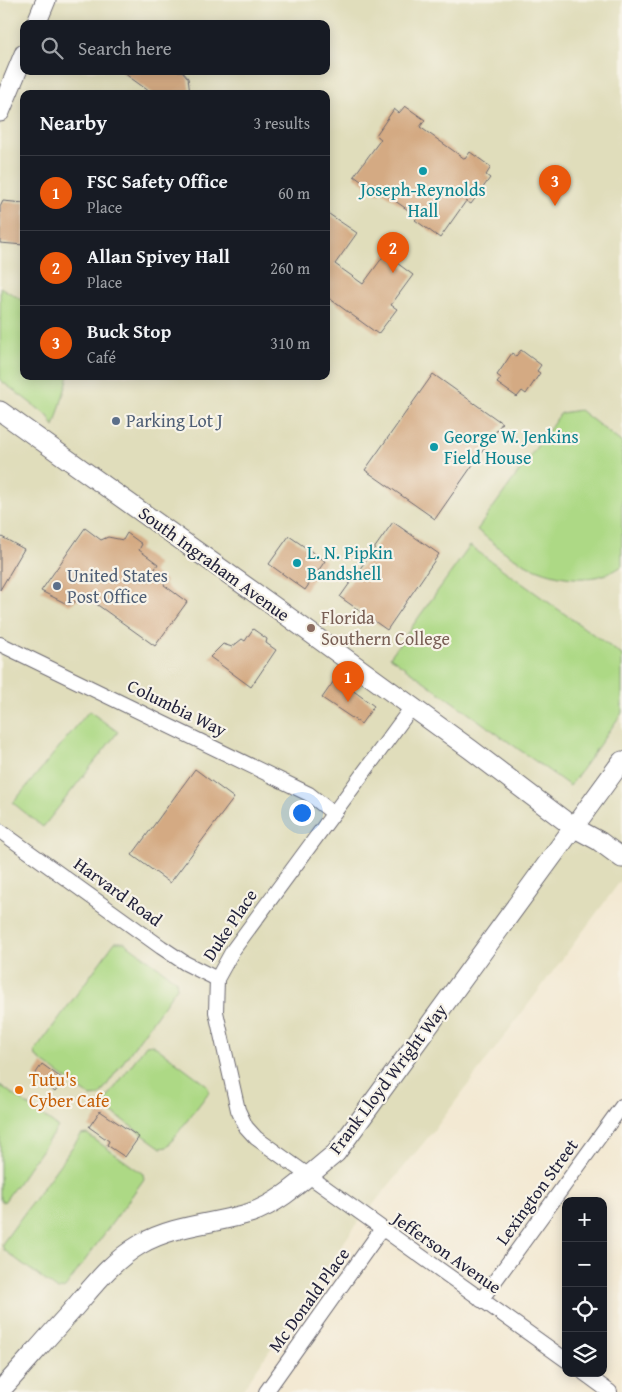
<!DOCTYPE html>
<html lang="en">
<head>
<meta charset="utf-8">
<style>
  :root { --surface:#171b24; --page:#20242c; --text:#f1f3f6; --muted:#9ea1a6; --line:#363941; --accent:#ea580c }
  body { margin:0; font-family:"Gentium Book Plus",serif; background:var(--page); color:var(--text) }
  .controls { position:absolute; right:15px; bottom:15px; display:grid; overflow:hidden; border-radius:10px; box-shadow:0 2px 12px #0003 }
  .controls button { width:45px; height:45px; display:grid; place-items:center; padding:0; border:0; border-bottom:1px solid var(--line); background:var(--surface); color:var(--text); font:25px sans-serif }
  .you { position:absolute; left:301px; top:812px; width:18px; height:18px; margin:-12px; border:4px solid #fff; border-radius:50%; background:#1a73e8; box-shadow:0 0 0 8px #1a73e833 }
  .badge { display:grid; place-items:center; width:32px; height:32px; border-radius:50%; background:var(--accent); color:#fff; font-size:16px; font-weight:700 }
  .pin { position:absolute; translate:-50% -41px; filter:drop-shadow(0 1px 2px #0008) }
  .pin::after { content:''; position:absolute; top:26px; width:18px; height:15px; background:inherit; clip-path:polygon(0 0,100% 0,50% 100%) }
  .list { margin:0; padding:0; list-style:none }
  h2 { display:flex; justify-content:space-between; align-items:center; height:65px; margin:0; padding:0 20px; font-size:21px }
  h2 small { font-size:16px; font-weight:400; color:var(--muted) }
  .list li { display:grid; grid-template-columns:32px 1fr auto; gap:15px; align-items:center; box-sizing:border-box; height:75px; padding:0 20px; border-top:1px solid var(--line) }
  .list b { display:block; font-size:19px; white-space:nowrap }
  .list p { margin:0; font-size:16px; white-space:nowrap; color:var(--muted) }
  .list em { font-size:16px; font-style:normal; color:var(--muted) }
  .icon { flex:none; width:28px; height:28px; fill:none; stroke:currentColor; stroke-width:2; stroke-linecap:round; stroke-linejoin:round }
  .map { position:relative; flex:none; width:622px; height:1392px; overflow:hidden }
  .search { position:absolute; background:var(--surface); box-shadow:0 2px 12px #0003; left:20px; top:20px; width:310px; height:55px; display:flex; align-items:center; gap:12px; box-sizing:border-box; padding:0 18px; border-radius:10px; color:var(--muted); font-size:19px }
  .panel { position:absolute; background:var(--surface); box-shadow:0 2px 12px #0003; left:20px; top:90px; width:310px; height:290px; border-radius:10px }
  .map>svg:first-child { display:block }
  .built { fill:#e0ddbb; fill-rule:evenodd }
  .green { fill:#add985; stroke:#687e60 }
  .building { fill:#d4aa83 }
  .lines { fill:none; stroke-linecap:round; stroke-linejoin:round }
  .street-casing { stroke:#6b6870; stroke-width:16 }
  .secondary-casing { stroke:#6b6870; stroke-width:21 }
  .street { stroke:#fff; stroke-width:14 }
  .secondary { stroke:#fff; stroke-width:19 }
  .culture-dot { fill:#0f9aa8; stroke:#f7f3e8; stroke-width:2 }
  .service-dot { fill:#5c6f8a; stroke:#f7f3e8; stroke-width:2 }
  .education-dot { fill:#8d6e63; stroke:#f7f3e8; stroke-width:2 }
  .food-dot { fill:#e8710a; stroke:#f7f3e8; stroke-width:2 }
  .labels { text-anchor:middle; stroke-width:4.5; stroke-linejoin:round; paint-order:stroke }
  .culture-label { font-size:18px; fill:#0d838f; stroke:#f7f3e8; text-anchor:start }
  .service-label { font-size:18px; fill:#4e5e75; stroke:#f7f3e8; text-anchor:start }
  .street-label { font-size:18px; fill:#22223b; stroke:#f7f3e8 }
  .education-label { font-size:18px; fill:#785e54; stroke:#f7f3e8; text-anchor:start }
  .food-label { font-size:18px; fill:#c56008; stroke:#f7f3e8; text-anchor:start }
</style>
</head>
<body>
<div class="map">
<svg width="622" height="1392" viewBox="0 0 622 1392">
  <rect width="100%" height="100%" fill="#f7f3e8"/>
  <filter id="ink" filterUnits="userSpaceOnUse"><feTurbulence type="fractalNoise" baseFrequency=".02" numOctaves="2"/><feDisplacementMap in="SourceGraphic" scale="10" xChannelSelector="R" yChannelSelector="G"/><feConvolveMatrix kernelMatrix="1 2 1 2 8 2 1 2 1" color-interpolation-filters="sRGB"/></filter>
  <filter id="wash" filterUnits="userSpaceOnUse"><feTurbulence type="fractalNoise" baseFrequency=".0096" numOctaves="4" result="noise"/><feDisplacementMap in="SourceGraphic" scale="20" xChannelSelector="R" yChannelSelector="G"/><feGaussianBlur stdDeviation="1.12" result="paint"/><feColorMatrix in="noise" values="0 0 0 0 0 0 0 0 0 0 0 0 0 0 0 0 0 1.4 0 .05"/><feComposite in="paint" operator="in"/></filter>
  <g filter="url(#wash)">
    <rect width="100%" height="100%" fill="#f3e9d3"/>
    <path class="built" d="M0,0H622V879L435,1129L353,1229L241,1392H0ZM24,24H326V71H24ZM24,94H326V376H24Z"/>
    <g class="green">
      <polygon points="0,287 24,301 24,376 69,376 54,427 48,416 0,380"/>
      <path d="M580,410L622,443V566C590,589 542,576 511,556C499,549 488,538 477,530L561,413Z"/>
      <polygon points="470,546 622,655 622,713 570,786 390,657"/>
      <polygon points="89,711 118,732 43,827 13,803"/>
      <polygon points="115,942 124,942 176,980 177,987 99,1096 91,1097 36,1057 35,1051"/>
      <polygon points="152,1044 207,1085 209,1092 167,1147 161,1148 106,1108 105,1101 146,1045"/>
      <polygon points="0,1085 58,1127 4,1202 0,1200"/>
      <polygon points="87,1134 143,1174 144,1179 65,1288 58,1290 4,1250 2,1244 81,1135"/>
    </g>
    <g id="blocks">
      <g class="building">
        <polygon points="121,71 182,71 188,78 190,94 153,94"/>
        <polygon points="405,106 425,120 420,127 465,159 470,152 491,167 486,175 490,178 471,204 466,201 440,238 415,220 418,217 381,191 379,194 354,176 381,139 376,135 394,109 399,113"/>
        <polygon points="3,201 24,203 24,245 0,243 0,207"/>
        <polygon points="326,212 357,233 335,264 363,284 385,254 413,275 391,305 397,309 378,334 326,296"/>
        <polygon points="521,350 541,365 537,371 540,373 526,394 522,391 517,397 497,383 501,378 497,375 512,353 516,356"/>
        <polygon points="433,374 502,423 435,519 365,470"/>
        <polygon points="393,522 439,554 387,630 340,597"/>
        <polygon points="85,528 101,540 108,537 123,540 127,533 142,544 139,550 158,564 153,572 166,581 164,585 187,602 155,646 85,596 69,605 41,591"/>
        <polygon points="0,536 24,549 0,590"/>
        <polygon points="289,536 325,561 305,590 269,564"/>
        <polygon points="253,629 267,639 266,643 276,650 251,687 210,657 223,644 232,647 242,639 245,641"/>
        <polygon points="336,678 374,706 361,724 322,698"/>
        <polygon points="195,769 234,798 170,883 132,855"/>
        <polygon points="42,1064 64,1080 55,1092 34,1076"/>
        <polygon points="100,1111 139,1137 125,1157 107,1145 109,1141 89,1127"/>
      </g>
    </g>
  </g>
  <g filter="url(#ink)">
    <use href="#blocks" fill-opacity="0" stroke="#6b6870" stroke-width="1"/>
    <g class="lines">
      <g class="street-casing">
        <g id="street">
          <polyline points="0,644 309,794 333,813"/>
          <polyline points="412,707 233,950 217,979 216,1012 238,1110 246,1127 256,1138 566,1360"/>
          <polyline points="0,831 161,947 185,963 217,979"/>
          <polyline points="481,1300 622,1106"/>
          <polyline points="584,1373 610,1392"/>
          <polyline points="266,1392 381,1230"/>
        </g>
      </g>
      <g class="secondary-casing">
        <g id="secondary">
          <polyline points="36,24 46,0"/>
          <polyline points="0,112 24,54"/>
          <polyline points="0,411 272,605 470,749 573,827 599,841 622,858"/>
          <path d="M0,1391C23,1366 45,1340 68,1315C91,1289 110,1262 141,1244C173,1225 214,1224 250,1213C283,1202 309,1174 336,1153L622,761"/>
        </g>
      </g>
      <use href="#street" class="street"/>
      <use href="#secondary" class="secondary"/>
    </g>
  </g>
  <g class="culture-dot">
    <circle cx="423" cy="171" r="5"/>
    <circle cx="434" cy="447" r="5"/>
    <circle cx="297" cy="563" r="5"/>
  </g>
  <g class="service-dot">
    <circle cx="116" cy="421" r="5"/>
    <circle cx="57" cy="586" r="5"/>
  </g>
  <circle class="education-dot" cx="311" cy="628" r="5"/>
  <circle class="food-dot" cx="19" cy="1090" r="5"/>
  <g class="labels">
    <g class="culture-label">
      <text x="423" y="196" text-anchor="middle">Joseph-Reynolds<tspan x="423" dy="21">Hall</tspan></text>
      <text x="444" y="443">George W. Jenkins<tspan x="444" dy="21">Field House</tspan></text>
      <text x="307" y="559">L. N. Pipkin<tspan x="307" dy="21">Bandshell</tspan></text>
    </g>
    <g class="service-label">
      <text x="126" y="427">Parking Lot J</text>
      <text x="67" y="582">United States<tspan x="67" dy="21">Post Office</tspan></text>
    </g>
    <g class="street-label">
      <text transform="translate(214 564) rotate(36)" y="6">South Ingraham Avenue</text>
      <text transform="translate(177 708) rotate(26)" y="6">Columbia Way</text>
      <text transform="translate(118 892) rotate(36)" y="6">Harvard Road</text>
      <text transform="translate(230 925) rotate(-56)" y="6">Duke Place</text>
      <text transform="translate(388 1079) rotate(-53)" y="6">Frank Lloyd Wright Way</text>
      <text transform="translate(537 1192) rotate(-54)" y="6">Lexington Street</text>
      <text transform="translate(447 1253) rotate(35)" y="6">Jefferson Avenue</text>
      <text transform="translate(309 1300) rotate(-54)" y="6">Mc Donald Place</text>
    </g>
    <g class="education-label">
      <text x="321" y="624">Florida<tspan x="321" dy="21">Southern College</tspan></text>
    </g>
    <g class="food-label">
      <text x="29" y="1086">Tutu's<tspan x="29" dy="21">Cyber Cafe</tspan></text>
    </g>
  </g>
</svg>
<div class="controls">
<button>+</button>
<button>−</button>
<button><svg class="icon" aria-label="locate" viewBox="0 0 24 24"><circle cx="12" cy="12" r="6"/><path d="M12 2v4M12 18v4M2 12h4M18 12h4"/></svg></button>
<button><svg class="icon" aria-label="layers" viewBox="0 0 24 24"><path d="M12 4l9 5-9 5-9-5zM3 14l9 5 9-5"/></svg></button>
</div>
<div class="you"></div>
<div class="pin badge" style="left:348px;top:702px">1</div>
<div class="pin badge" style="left:393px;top:273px">2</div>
<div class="pin badge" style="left:555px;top:206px">3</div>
<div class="search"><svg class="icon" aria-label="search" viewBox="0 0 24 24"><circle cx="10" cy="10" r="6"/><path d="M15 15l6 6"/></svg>Search here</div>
<section class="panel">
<h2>Nearby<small>3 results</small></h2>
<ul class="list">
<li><span class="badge">1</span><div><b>FSC Safety Office</b><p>Place</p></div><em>60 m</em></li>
<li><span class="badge">2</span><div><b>Allan Spivey Hall</b><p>Place</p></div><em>260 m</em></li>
<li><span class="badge">3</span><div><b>Buck Stop</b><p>Café</p></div><em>310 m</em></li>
</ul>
</section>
</div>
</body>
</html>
